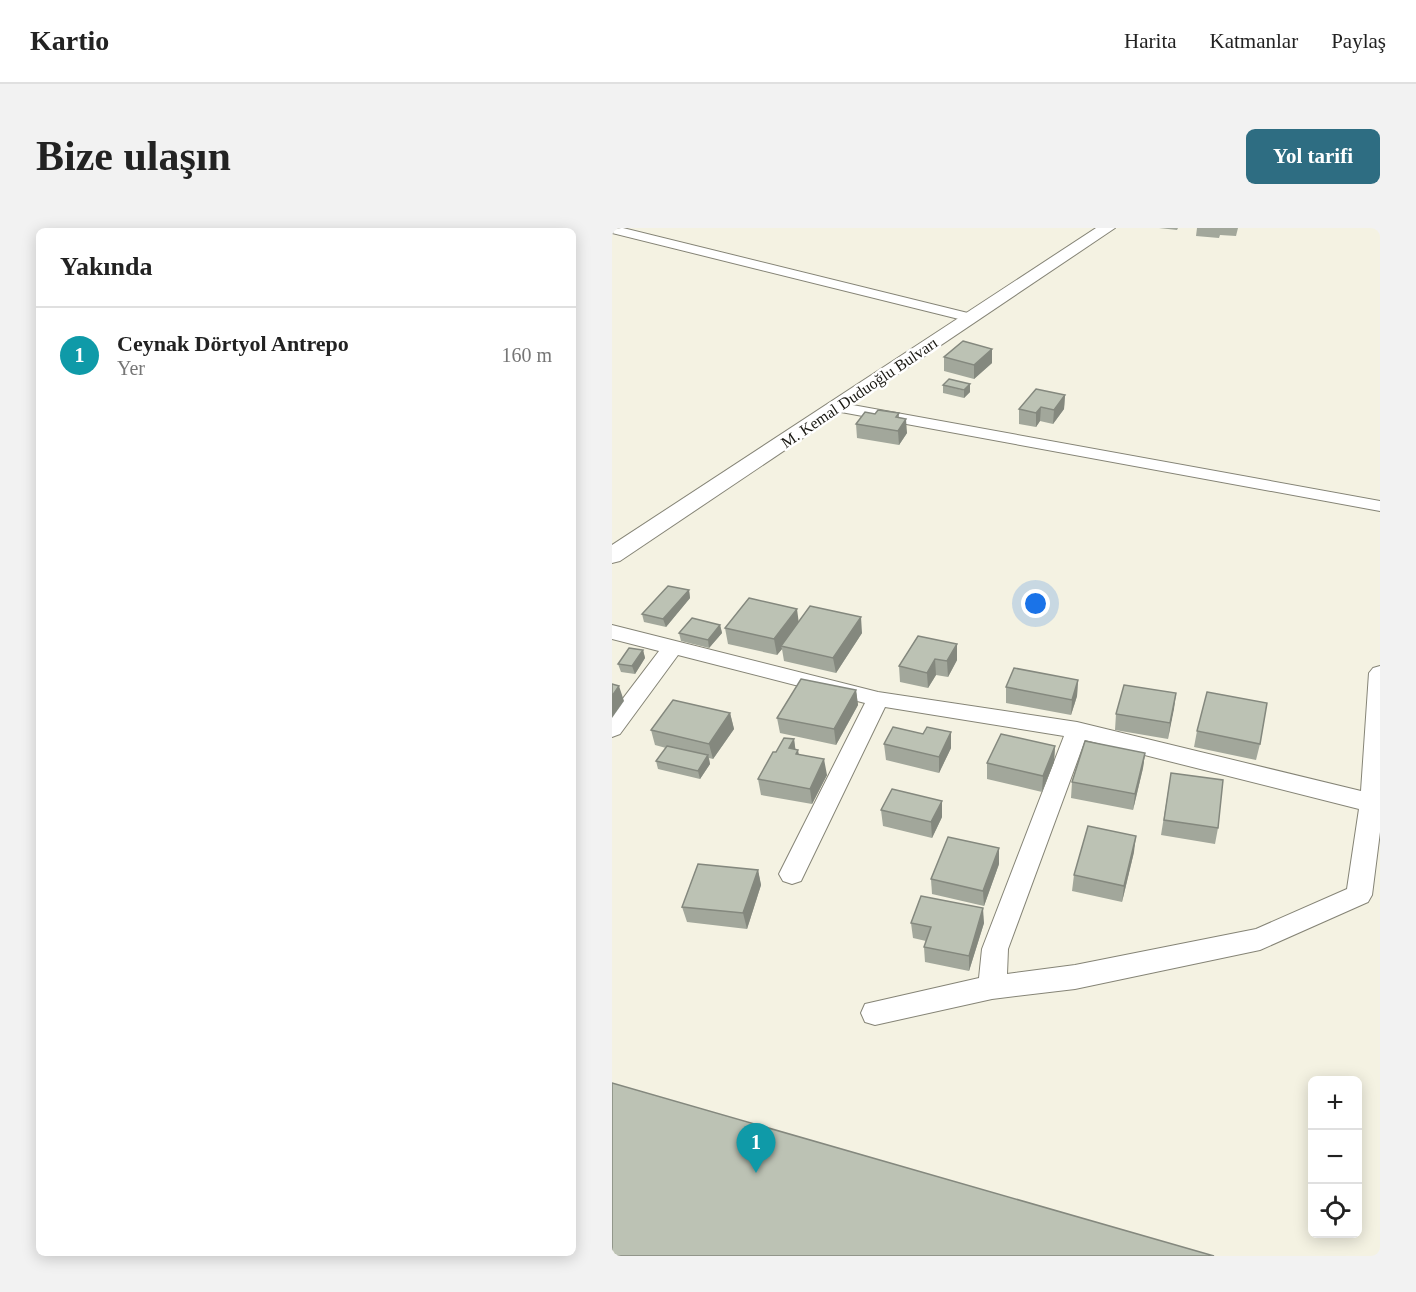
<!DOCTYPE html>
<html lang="tr">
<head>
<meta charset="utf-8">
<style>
  :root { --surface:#fff; --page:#f2f2f2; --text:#222; --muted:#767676; --line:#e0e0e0; --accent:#2e6d82 }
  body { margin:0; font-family:Georgia,serif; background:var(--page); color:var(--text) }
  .controls { position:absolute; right:18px; bottom:18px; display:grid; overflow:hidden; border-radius:9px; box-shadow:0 3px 15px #0003 }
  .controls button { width:54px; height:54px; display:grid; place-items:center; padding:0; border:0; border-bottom:2px solid var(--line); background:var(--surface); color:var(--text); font:30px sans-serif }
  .you { position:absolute; left:424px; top:376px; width:21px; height:21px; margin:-15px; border:4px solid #fff; border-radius:50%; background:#1a73e8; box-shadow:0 0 0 9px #1a73e833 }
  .badge { display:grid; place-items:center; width:39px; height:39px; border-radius:50%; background:var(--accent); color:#fff; font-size:20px; font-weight:700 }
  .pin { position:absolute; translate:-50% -50px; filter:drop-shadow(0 2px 3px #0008) }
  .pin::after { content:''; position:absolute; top:32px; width:21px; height:18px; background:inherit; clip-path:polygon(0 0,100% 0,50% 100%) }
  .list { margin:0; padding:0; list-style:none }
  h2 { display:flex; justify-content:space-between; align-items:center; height:78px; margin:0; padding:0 24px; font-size:26px }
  h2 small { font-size:20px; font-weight:400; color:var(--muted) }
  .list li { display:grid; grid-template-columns:39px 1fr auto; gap:18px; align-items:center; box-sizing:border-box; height:96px; padding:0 24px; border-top:2px solid var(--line) }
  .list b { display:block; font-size:22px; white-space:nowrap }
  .list p { margin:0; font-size:20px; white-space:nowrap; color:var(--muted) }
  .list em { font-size:20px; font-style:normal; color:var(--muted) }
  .icon { flex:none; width:33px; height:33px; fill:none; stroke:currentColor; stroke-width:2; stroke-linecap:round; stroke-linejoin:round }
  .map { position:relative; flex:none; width:768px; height:1028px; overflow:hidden; border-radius:9px }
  header { display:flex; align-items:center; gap:36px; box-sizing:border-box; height:84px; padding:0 30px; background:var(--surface); border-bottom:2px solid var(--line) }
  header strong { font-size:28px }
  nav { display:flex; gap:33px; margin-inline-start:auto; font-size:21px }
  .intro { display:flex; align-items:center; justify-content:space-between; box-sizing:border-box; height:144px; padding:0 36px }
  h1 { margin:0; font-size:42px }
  .button { padding:15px 27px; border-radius:9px; background:var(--accent); color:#fff; font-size:21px; font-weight:700 }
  main { display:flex; gap:36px; padding:0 36px }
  aside { flex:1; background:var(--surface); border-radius:9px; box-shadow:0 3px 15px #0003 }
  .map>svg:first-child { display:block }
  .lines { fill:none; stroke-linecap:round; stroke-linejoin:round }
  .minor-casing { stroke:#858476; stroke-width:2 }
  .tertiary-casing { stroke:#858476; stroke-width:2 }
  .minor { fill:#fff; fill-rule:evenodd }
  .tertiary { fill:#fff; fill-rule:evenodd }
  .wall { fill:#a2a79b }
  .shaded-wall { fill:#84887e }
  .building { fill:#bcc2b4; stroke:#84887e; stroke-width:1.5 }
  .labels { text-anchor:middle; stroke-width:5; stroke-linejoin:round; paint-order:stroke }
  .far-street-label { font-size:16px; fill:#181711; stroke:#fff }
</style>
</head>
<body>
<header>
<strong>Kartio</strong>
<nav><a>Harita</a><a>Katmanlar</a><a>Paylaş</a></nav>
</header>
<div class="intro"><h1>Bize ulaşın</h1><a class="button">Yol tarifi</a></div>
<main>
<aside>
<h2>Yakında<small></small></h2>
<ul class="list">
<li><span class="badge" style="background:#0f9aa8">1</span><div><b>Ceynak Dörtyol Antrepo</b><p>Yer</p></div><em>160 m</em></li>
</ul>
</aside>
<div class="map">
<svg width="768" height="1028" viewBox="0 0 768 1028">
  <rect width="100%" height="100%" fill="#f4f2e2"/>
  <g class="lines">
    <g class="minor-casing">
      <g id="minor">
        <polygon points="0,0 11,0 364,87 366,90 359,94 0,5"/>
        <polygon points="224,174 768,273 768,283 218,182 216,179"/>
        <path d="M0,397L266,464L465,494L749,563L757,445L761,440L768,438V604L760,667L756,674L648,722L463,761L380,771L263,797L253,794L249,785L253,776L367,750L370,721L452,508L273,479L189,653L180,656L171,653L167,646L253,475L66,427L8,506L0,509V485L47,423L0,411ZM473,512L747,581L735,661L644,701L463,737L395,746L396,721Z"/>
      </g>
    </g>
    <g class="tertiary-casing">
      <polygon id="tertiary" points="484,0 503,0 8,333 0,335 0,317"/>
    </g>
    <use href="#minor" class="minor"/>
    <use href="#tertiary" class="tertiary"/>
  </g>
  <g class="wall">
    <polygon points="547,0 566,0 565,2"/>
    <polygon points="585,0 626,0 624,8 608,7 607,10 584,8"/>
    <polygon points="380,121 380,135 362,151 332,143 332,129"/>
    <polygon points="331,157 358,164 352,170 331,165"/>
    <polygon points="453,167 452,181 441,196 428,193 424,199 407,196 407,181"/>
    <polygon points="287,185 287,190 295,205 287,217 245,210 244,196 263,186"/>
    <polygon points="77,362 78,370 54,399 32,394 30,386"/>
    <polygon points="187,393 250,405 224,445 172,433 170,421 165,427 116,416 113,400"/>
    <polygon points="108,397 110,405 97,420 69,413 67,405"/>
    <polygon points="306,408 345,432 336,449 324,447 316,460 288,454 287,438"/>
    <polygon points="31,422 33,430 23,446 9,444 6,436"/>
    <polygon points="466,452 465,468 459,487 394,475 394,459"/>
    <polygon points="244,462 246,477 224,517 168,505 165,490"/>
    <polygon points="564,465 556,511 503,502 504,486"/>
    <polygon points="118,485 122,501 101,531 97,530 98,536 88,551 46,541 44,533 54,520 43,517 39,502"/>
    <polygon points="585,503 648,516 644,532 582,519"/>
    <polygon points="339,504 339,520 327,545 274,532 272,516 311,506"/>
    <polygon points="182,511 183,521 187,527 215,547 200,576 149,567 146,551 164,524"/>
    <polygon points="443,518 442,534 430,564 375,551 375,535"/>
    <polygon points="533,525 531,540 521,582 459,570 460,554"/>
    <polygon points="559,545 606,600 603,616 549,607"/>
    <polygon points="269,582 330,589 320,610 271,598"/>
    <polygon points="522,624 510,674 460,663 462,647"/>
    <polygon points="387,636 372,678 320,666 319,651"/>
    <polygon points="146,642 149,657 135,701 75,694 70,679"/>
    <polygon points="299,695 372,695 357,743 313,734 312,719 314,713 301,710"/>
  </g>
  <g class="shaded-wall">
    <polygon points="380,121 380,135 362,151 362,137"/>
    <polygon points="358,156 358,164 352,170 352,162"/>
    <polygon points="453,167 452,181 441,196 442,182"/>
    <polygon points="429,179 428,193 424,199 424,185"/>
    <polygon points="294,191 295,205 287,217 286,203"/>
    <polygon points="77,362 78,370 54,399 51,391"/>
    <polygon points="185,381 187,396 169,418 170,421 165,427 162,411"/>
    <polygon points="249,389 250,405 224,445 221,430"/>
    <polygon points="108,397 110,405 97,420 96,412"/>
    <polygon points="345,416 345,432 336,449 335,433"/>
    <polygon points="31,422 33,430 23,446 20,438"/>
    <polygon points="323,431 324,447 316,460 315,445"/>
    <polygon points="466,452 465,468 459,487 460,472"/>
    <polygon points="7,458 12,473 0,490 0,468"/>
    <polygon points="244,462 246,477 224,517 222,501"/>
    <polygon points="564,465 562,481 556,511 558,495"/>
    <polygon points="118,485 122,501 101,531 97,516"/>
    <polygon points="339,504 339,520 327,545 327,529"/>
    <polygon points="182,511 184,525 186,522 189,538 177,520"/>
    <polygon points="443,518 442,534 430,564 431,548"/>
    <polygon points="533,525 531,540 521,582 523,566"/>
    <polygon points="96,527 98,536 88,551 86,543"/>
    <polygon points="212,531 215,547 200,576 198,561"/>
    <polygon points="330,573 330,589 320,610 319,594"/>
    <polygon points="524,608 522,624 510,674 512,658"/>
    <polygon points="387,620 387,636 372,678 371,663"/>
    <polygon points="146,642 149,657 135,701 131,685"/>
    <polygon points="371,680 372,695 357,743 357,728"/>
  </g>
  <g class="building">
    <polygon points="351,113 380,121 362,137 332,129"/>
    <polygon points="337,151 358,156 352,162 331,157"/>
    <polygon points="424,161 453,167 442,182 429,179 424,185 407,181"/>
    <polygon points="266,182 287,185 284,189 294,191 286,203 244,196 253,184 263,186"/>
    <polygon points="56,358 77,362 51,391 30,386"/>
    <polygon points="137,370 185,381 162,411 113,400"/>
    <polygon points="198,378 249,389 221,430 169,418"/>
    <polygon points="80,390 108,397 96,412 67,405"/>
    <polygon points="306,408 345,416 335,433 323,431 315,445 287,438"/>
    <polygon points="17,420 31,422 20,438 6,436"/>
    <polygon points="402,440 466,452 460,472 394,459"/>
    <polygon points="189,451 244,462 222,501 165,490"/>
    <polygon points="0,456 7,458 0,468"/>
    <polygon points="512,457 564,465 558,495 504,486"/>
    <polygon points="595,464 655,475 648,516 585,503"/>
    <polygon points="61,472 118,485 97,516 39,502"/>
    <polygon points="281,499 311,506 315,499 339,504 327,529 272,516"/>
    <polygon points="389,506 443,518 431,548 375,535"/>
    <polygon points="172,510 182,511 177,520 186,522 184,526 212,531 198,561 146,551 161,524 164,524"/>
    <polygon points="473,513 533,525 523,566 460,554"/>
    <polygon points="55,518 96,527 86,543 44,533"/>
    <polygon points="559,545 611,552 606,600 552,592"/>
    <polygon points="280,561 330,573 319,594 269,582"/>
    <polygon points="476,598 524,608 512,658 462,647"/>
    <polygon points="336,609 387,620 371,663 319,651"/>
    <polygon points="86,636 146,642 131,685 70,679"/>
    <polygon points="309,668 371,680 357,728 312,719 319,699 299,695"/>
    <polygon points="0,855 602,1028 0,1028"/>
  </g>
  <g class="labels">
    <g class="far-street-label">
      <text transform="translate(247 164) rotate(-34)" y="6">M. Kemal Duduoğlu Bulvarı</text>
    </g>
  </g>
</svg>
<div class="controls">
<button>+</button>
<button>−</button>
<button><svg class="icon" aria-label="locate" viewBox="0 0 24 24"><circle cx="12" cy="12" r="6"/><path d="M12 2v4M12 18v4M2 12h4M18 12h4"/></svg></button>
</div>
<div class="you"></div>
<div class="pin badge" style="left:144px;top:945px;background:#0f9aa8">1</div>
</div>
</main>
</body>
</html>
